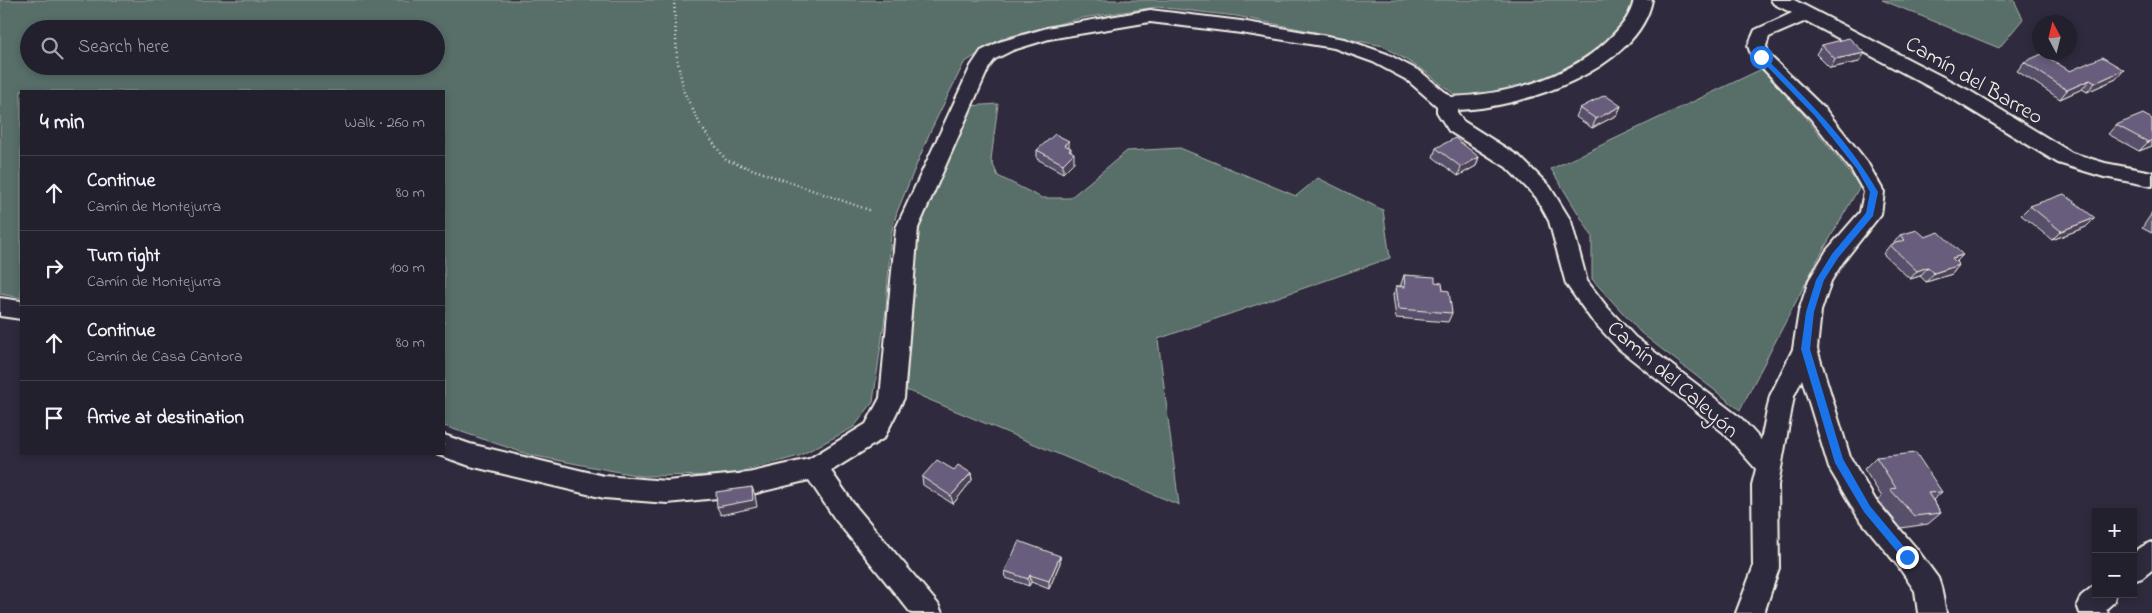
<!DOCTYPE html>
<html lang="en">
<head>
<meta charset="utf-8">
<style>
  :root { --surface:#23202e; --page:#2f2d3a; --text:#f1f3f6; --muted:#a3a3aa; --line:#403e4a }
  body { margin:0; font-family:"Indie Flower",sans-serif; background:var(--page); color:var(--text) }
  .controls { position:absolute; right:15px; bottom:15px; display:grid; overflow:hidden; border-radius:0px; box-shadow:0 2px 8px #0003 }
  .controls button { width:45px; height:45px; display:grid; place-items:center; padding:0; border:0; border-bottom:1px solid var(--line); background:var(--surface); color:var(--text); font:25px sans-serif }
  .compass { position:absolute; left:2032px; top:15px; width:45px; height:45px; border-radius:50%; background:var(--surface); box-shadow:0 2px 8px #0003; rotate:353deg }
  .stop { position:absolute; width:15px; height:15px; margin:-11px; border:4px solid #1a73e8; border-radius:50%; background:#fff }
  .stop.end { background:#1a73e8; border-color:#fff; box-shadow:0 1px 5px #0008 }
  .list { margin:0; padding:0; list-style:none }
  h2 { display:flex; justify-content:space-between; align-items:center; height:65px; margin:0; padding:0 20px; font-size:21px }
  h2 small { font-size:16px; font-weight:400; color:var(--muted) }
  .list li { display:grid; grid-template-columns:32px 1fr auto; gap:15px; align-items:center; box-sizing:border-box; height:75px; padding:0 20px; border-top:1px solid var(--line) }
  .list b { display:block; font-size:19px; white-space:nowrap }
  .list p { margin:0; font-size:16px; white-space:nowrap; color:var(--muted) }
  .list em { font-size:16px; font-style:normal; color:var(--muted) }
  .icon { flex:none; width:28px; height:28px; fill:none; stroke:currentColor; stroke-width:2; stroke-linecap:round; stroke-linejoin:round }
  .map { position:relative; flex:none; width:2152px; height:613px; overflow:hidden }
  .search { position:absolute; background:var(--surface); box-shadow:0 2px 8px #0003; left:20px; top:20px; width:425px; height:55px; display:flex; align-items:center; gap:12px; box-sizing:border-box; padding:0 18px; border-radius:28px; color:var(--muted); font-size:19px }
  .panel { position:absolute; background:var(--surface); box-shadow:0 2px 8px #0003; left:20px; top:90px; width:425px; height:365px; border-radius:0px }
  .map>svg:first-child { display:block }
  .green { fill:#586e69; stroke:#a6b0a8; fill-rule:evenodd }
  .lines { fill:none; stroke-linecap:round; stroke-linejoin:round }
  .minor-casing { stroke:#f4f1e8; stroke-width:4 }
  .path { stroke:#f4f1e8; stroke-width:2.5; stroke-dasharray:1 3; stroke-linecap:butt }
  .minor { fill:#2f2a3d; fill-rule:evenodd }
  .wall { fill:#59506a; stroke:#f4f1e8 }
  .shaded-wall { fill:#484156; stroke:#f4f1e8 }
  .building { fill:#675d7b; stroke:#f4f1e8 }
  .route { fill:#1a73e8 }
  .labels { text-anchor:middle; stroke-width:4; stroke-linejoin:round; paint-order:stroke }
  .street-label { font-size:22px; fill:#f4f1e8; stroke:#2f2a3d }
</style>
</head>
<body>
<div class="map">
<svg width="2152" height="613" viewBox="0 0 2152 613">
  <rect width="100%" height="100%" fill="#2f2a3d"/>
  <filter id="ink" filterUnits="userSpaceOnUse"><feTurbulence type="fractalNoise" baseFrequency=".02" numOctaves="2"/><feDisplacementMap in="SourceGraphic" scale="10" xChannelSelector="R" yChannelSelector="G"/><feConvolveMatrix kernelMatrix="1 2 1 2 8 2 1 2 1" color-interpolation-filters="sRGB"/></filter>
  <g filter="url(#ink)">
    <g class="green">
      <path d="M0,0H1633V9L1621,26L1593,52L1538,83L1481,96H1456L1426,72L1383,46L1236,16L1157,7L1082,18L1003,38L964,63L930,132L897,212L891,234L886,309L873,402L854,427L799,456L729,475L640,476L530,455L444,426V91H21V298L0,294ZM29,29H436V66H29Z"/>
      <polygon points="1882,0 2014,0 2023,19 1999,48"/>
      <polygon points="1766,67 1860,186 1818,259 1740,410 1641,333 1592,279 1592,236 1551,169"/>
      <polygon points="998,104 991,160 998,176 1042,198 1070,198 1127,151 1180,148 1296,196 1318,178 1383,210 1390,258 1158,339 1179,505 906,390 916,227 968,106"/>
    </g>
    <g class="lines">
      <g class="minor-casing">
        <g id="minor">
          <path d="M1634,0H1652C1638,71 1520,108 1457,110V112L1463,121L1520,157L1550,187L1571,221L1587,281L1607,307L1635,337L1742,419L1761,440L1770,396L1793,349L1799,311L1809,280L1827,250L1860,212L1864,192L1852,171L1811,119L1752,57L1748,46L1755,30L1792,13L1774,4L1771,0H1794L1970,91L2072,153L2105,163L2152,172V186L2104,177L2058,163L1956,101L1806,21L1769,37L1766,46L1769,55L1825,109L1867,162L1884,192L1881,214L1877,219L1843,262L1831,281L1821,311L1817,349L1850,457L1876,501L1916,548L1938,578L1941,587L1946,613H1918L1915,591L1898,566L1858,517L1829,468L1802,379L1794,396L1778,485L1779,568L1764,613H1736L1753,568L1752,485L1756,469L1724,433L1619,349L1591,319L1566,284L1549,221L1536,197L1506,167L1449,131L1437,112V106L1407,80L1373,62L1334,48L1241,33L1150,22L1049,39L1013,50L995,59L989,67L918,228L904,398L884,438L831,471L853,503L938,604L942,613H911L835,519L809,480L748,495L667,503L604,498L470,466L436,454H444V435L470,444L604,476L667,481L748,473L809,459L866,424L880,398L896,228L971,66L981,51L999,42L1047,28L1150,10L1241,21L1344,39L1387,54L1421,72L1451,97C1507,95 1566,79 1607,41C1620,28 1630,18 1634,0Z"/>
          <polygon points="0,298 21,301 21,319 0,316"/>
          <polygon points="2152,542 2152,570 2142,578 2133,581 2133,553 2143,546"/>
          <polygon points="2096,584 2096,594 2116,594 2113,603 2106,609 2108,613 2080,613 2077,605 2081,596"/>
        </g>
      </g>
      <polyline class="path" points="674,0 677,58 684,92 702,128 726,160 872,211"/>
      <use href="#minor" class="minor"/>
    </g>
    <g class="wall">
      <polygon points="1822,45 1859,62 1830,68 1816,54"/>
      <polygon points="2024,62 2070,71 2116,79 2087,92 2082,89 2060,99 2017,71"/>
      <polygon points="1621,106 1617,115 1592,128 1576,117 1580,108"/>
      <polygon points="2152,119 2152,146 2139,151 2108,134 2116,125"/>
      <polygon points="1069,147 1071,152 1074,162 1063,173 1037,159 1037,150"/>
      <polygon points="1436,148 1479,157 1476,166 1458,176 1433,157"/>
      <polygon points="2030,206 2086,227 2052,240 2021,215"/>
      <polygon points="2152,213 2152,233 2142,228"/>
      <polygon points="1900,235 1925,237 1963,255 1956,262 1959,265 1952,274 1926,282 1920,276 1910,279 1883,254 1890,245 1893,244"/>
      <polygon points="1404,275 1435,282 1443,290 1452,313 1448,322 1396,318 1393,295 1396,286 1401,286 1401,284"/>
      <polygon points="1876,457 1942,492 1933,500 1941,513 1928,524 1901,528 1878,500 1882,497 1864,469"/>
      <polygon points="954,470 971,473 972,480 953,504 923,485 922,477"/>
      <polygon points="1060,556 1060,563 1049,589 1031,582 1029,586 1006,578 1005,571"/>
    </g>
    <g class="shaded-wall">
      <polygon points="1865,53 1859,62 1830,68 1835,59"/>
      <polygon points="2124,70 2116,79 2087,92 2095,83"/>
      <polygon points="2090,80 2082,89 2060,99 2067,90"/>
      <polygon points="1621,106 1617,115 1592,128 1596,119"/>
      <polygon points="2152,140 2152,146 2139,151 2148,142"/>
      <polygon points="1069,141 1069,150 1064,145"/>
      <polygon points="1071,148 1071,156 1074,153 1074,162 1063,173 1063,164 1069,150"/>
      <polygon points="1479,157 1476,166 1458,176 1461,167"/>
      <polygon points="2095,218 2086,227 2052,240 2061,231"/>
      <polygon points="1963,255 1955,263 1952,258"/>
      <polygon points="1959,265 1952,274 1926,282 1934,273"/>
      <polygon points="1928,267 1920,276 1910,279 1917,271"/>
      <polygon points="971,473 972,480 953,504 951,496"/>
      <polygon points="752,487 755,495 757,507 721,515 717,507"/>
      <polygon points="1060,556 1060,563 1049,589 1049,581"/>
      <polygon points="1030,575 1031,582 1029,586 1028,579"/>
    </g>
    <g class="building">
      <polygon points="1849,38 1865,53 1835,59 1822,45"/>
      <polygon points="2042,54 2070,71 2102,57 2124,70 2095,83 2090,80 2067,90 2024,62"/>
      <polygon points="1605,95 1621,106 1596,119 1580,108"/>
      <polygon points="2143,114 2152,119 2152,140 2148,142 2116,125"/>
      <polygon points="1055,134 1069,141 1064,145 1071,148 1069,150 1074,153 1063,164 1037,150"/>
      <polygon points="1455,138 1479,157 1461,167 1436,148"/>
      <polygon points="2064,194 2095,218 2061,231 2030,206"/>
      <polygon points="1917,230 1925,237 1939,232 1963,255 1952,258 1959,265 1934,273 1928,267 1917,271 1890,245 1905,240 1900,235"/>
      <polygon points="1404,275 1435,277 1435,282 1442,283 1443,290 1449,291 1452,313 1399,309 1396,286 1405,287"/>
      <polygon points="1916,453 1942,492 1928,493 1941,513 1914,516 1890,489 1896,488 1876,457"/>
      <polygon points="937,460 954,470 958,465 971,473 951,496 922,477"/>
      <polygon points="752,487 753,500 717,507 716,492"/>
      <polygon points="1019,541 1060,556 1049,581 1030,575 1028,579 1005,571"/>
    </g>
  </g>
  <path class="route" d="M1759,55H1763C1805,98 1848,139 1878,192L1873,216L1838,258L1824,280L1814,312L1810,349L1843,459L1870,506L1910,554V560L1907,561L1904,560L1864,512L1835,463L1801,349L1806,312L1816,280L1832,254L1866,213L1870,192L1857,169L1815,116L1759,58Z"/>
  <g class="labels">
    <g class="street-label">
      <text transform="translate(1975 79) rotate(30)" y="8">Camín del Barreo</text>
      <text transform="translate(1674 378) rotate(41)" y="8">Camín del Caleyón</text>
    </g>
  </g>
</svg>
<div class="controls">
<button>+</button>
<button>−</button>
</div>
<svg class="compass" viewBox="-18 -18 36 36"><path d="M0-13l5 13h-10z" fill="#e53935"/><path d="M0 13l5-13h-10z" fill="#a3a3aa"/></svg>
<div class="stop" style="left:1761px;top:57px"></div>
<div class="stop end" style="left:1907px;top:557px"></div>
<div class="search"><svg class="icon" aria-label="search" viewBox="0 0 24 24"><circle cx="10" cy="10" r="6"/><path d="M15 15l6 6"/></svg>Search here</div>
<section class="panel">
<h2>4 min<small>Walk · 260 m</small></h2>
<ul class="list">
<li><svg class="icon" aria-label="ahead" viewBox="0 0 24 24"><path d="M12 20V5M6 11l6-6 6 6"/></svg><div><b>Continue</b><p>Camín de Montejurra</p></div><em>80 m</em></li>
<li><svg class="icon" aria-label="right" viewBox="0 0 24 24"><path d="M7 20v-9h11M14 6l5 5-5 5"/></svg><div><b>Turn right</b><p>Camín de Montejurra</p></div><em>100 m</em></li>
<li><svg class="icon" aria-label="ahead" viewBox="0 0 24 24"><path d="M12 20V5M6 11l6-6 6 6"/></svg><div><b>Continue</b><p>Camín de Casa Cantora</p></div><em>80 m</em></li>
<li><svg class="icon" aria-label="arrive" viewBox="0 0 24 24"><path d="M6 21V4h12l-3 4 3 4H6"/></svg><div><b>Arrive at destination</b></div></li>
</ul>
</section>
</div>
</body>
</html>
